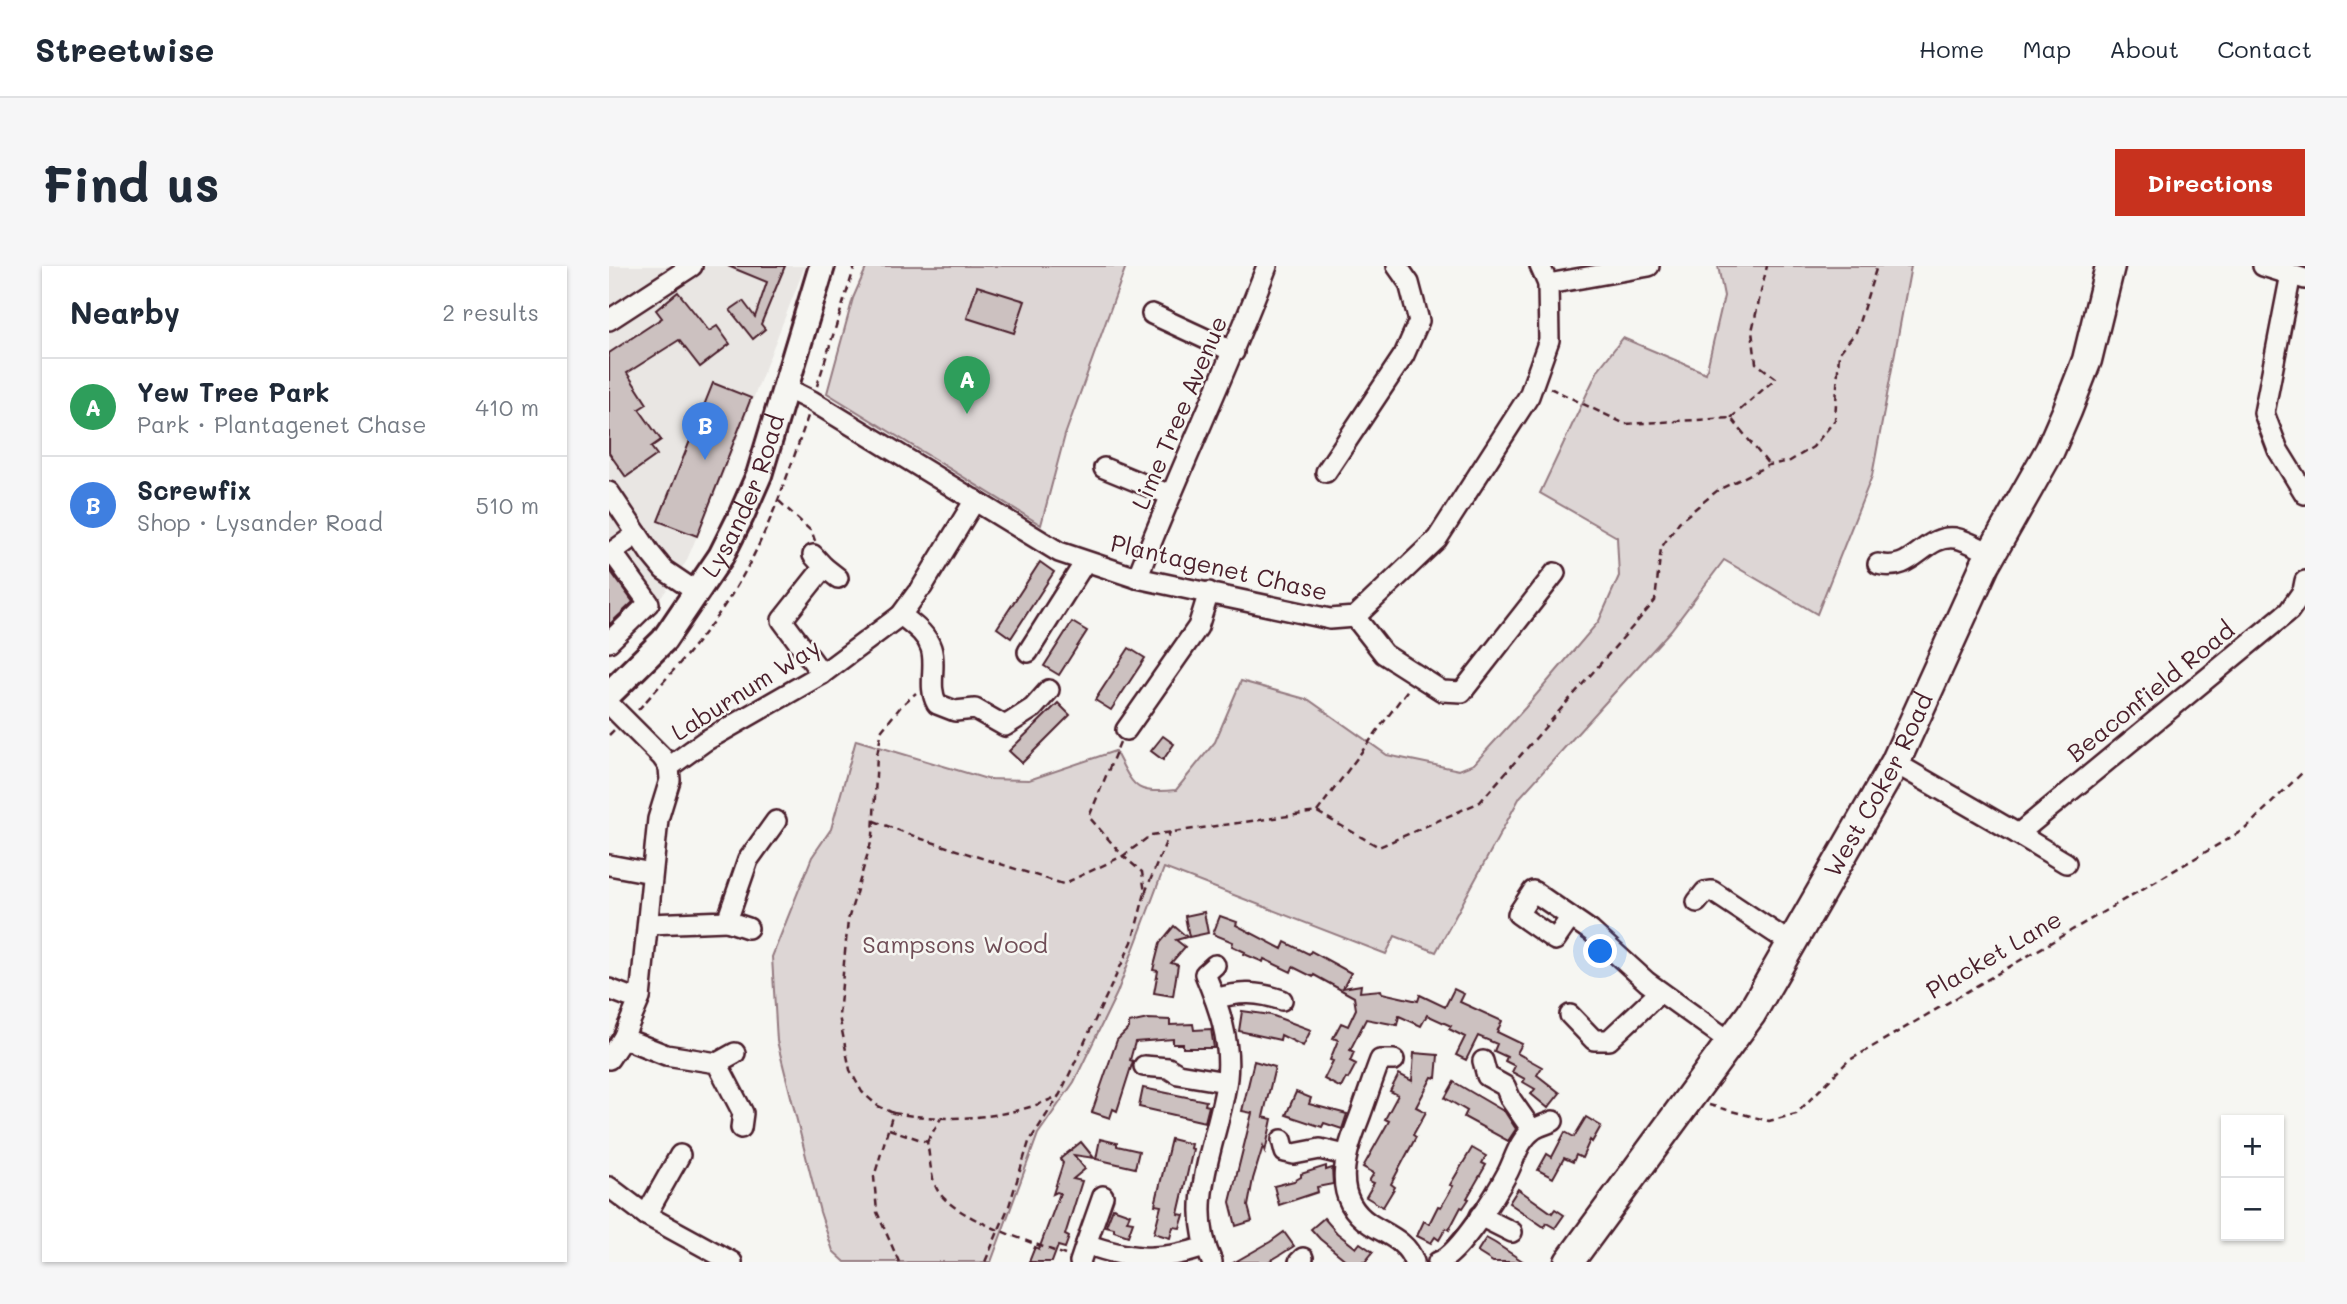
<!DOCTYPE html>
<html lang="en">
<head>
<meta charset="utf-8">
<style>
  :root { --surface:#fff; --page:#f6f6f7; --text:#1f2937; --muted:#747a83; --line:#e0e1e3; --accent:#c8321e }
  body { margin:0; font-family:Mali,sans-serif; background:var(--page); color:var(--text) }
  .controls { position:absolute; right:21px; bottom:21px; display:grid; overflow:hidden; border-radius:0px; box-shadow:0 2px 5px #0004 }
  .controls button { width:63px; height:63px; display:grid; place-items:center; padding:0; border:0; border-bottom:2px solid var(--line); background:var(--surface); color:var(--text); font:35px sans-serif }
  .you { position:absolute; left:992px; top:686px; width:24px; height:24px; margin:-18px; border:5px solid #fff; border-radius:50%; background:#1a73e8; box-shadow:0 0 0 10px #1a73e833 }
  .badge { display:grid; place-items:center; width:46px; height:46px; border-radius:50%; background:var(--accent); color:#fff; font-size:23px; font-weight:700 }
  .pin { position:absolute; translate:-50% -58px; filter:drop-shadow(0 2px 4px #0008) }
  .pin::after { content:''; position:absolute; top:37px; width:24px; height:21px; background:inherit; clip-path:polygon(0 0,100% 0,50% 100%) }
  .list { margin:0; padding:0; list-style:none }
  h2 { display:flex; justify-content:space-between; align-items:center; height:91px; margin:0; padding:0 28px; font-size:30px }
  h2 small { font-size:23px; font-weight:400; color:var(--muted) }
  .list li { display:grid; grid-template-columns:46px 1fr auto; gap:21px; align-items:center; box-sizing:border-box; height:98px; padding:0 28px; border-top:2px solid var(--line) }
  .list b { display:block; font-size:26px; white-space:nowrap }
  .list p { margin:0; font-size:23px; white-space:nowrap; color:var(--muted) }
  .list em { font-size:23px; font-style:normal; color:var(--muted) }
  .map { position:relative; flex:none; width:1696px; height:996px; overflow:hidden; border-radius:0px }
  header { display:flex; align-items:center; gap:42px; box-sizing:border-box; height:98px; padding:0 35px; background:var(--surface); border-bottom:2px solid var(--line) }
  header strong { font-size:33px }
  nav { display:flex; gap:38px; margin-inline-start:auto; font-size:24px }
  .intro { display:flex; align-items:center; justify-content:space-between; box-sizing:border-box; height:168px; padding:0 42px }
  h1 { margin:0; font-size:49px }
  .button { padding:18px 32px; border-radius:0px; background:var(--accent); color:#fff; font-size:24px; font-weight:700 }
  main { display:flex; gap:42px; padding:0 42px }
  aside { flex:1; background:var(--surface); border-radius:0px; box-shadow:0 2px 5px #0004 }
  .map>svg:first-child { display:block }
  .built { fill:#e9e6e3 }
  .green { fill:#ddd6d5; stroke:#947a80; stroke-width:2 }
  .building { fill:#ccc1c0; stroke:#4a1f2b; stroke-width:2 }
  .lines { fill:none; stroke-linecap:round; stroke-linejoin:round }
  .minor-casing { stroke:#4a1f2b; stroke-width:24 }
  .major-casing { stroke:#4a1f2b; stroke-width:30 }
  .highway-casing { stroke:#4a1f2b; stroke-width:33 }
  .path { stroke:#4a1f2b; stroke-width:2.5; stroke-dasharray:7 5; stroke-linecap:butt }
  .minor { stroke:#f6f6f2; stroke-width:19 }
  .major { stroke:#f6f6f2; stroke-width:24 }
  .highway { stroke:#f6f6f2; stroke-width:28 }
  .labels { text-anchor:middle; stroke-width:5; stroke-linejoin:round; paint-order:stroke }
  .street-label { font-size:24px; fill:#4a1f2b; stroke:#f6f6f2 }
  .park-label { font-size:24px; fill:#6f4d56; stroke:#f6f6f2 }
</style>
</head>
<body>
<header>
<strong>Streetwise</strong>
<nav><a>Home</a><a>Map</a><a>About</a><a>Contact</a></nav>
</header>
<div class="intro"><h1>Find us</h1><a class="button">Directions</a></div>
<main>
<aside>
<h2>Nearby<small>2 results</small></h2>
<ul class="list">
<li><span class="badge" style="background:#2e9e5b">A</span><div><b>Yew Tree Park</b><p>Park · Plantagenet Chase</p></div><em>410 m</em></li>
<li><span class="badge" style="background:#3f7fe0">B</span><div><b>Screwfix</b><p>Shop · Lysander Road</p></div><em>510 m</em></li>
</ul>
</aside>
<div class="map">
<svg width="1696" height="996" viewBox="0 0 1696 996">
  <rect width="100%" height="100%" fill="#f6f6f2"/>
  <filter id="ink" filterUnits="userSpaceOnUse"><feTurbulence type="fractalNoise" baseFrequency=".0143" numOctaves="2"/><feDisplacementMap in="SourceGraphic" scale="14" xChannelSelector="R" yChannelSelector="G"/><feConvolveMatrix kernelMatrix="1 2 1 2 8 2 1 2 1" color-interpolation-filters="sRGB"/></filter>
  <g filter="url(#ink)">
    <polygon class="built" points="0,0 196,0 117,202 77,296 51,333 0,391"/>
    <g class="green">
      <polygon points="258,0 517,0 456,169 432,259 218,127 244,32"/>
      <path d="M1109,0H1302L1263,210L1208,348L1115,294L1062,364L911,531L827,686L786,670L777,688L555,602L508,727L465,816L429,868L382,996H236L224,985L211,946L168,775L163,691L203,591L222,563L247,474L378,513L420,514L506,485C525,520 524,529 567,524L606,476L632,415L700,434L778,489L850,504L865,498L916,442L990,355L1010,310L1008,271L931,227L989,104L1014,72L1097,107L1115,30Z"/>
    </g>
    <g class="building">
      <polygon points="119,0 176,0 152,58 156,63 144,73 121,44 134,35 146,51 158,16"/>
      <polygon points="368,20 416,35 405,67 358,52"/>
      <polygon points="69,26 100,65 108,60 121,78 91,101 70,74 18,107 38,138 30,143 52,174 42,181 48,189 17,211 0,187 0,87 53,52 47,44"/>
      <polygon points="104,117 142,132 88,270 49,255"/>
      <polygon points="431,296 445,306 402,372 388,362"/>
      <polygon points="0,303 24,336 0,359"/>
      <polygon points="463,356 478,365 450,409 435,400"/>
      <polygon points="520,382 536,392 502,444 486,434"/>
      <polygon points="449,437 461,449 413,497 400,485"/>
      <polygon points="554,470 565,478 554,494 542,485"/>
      <polygon points="595,646 599,667 580,671 576,650"/>
      <polygon points="611,650 628,656 627,659 673,683 676,676 700,688 702,685 742,707 734,722 752,719 751,726 772,724 773,727 809,735 811,729 836,741 845,723 855,728 851,736 893,755 888,766 913,778 908,787 933,801 928,809 951,827 939,842 922,828 926,823 914,816 916,813 903,806 906,800 896,795 898,791 885,785 888,778 869,770 857,794 847,789 856,771 840,763 842,760 818,749 812,760 790,750 788,759 757,753 741,784 745,786 741,795 747,798 739,813 737,812 732,822 715,813 724,795 721,794 729,774 724,772 732,757 739,760 747,743 745,731 705,709 704,711 684,701 682,706 655,693 654,696 635,688 636,686 623,680 624,676 604,668"/>
      <polygon points="565,660 578,671 567,674 576,681 562,697 569,699 564,730 545,727 549,705 544,704 551,677"/>
      <polygon points="633,745 662,749 702,764 694,780 672,769 671,774 630,765"/>
      <polygon points="539,753 561,754 561,759 584,758 585,764 602,763 605,782 574,782 574,778 564,778 564,773 526,776 521,794 524,795 508,845 504,843 501,852 483,846 508,774 520,762 520,757"/>
      <polygon points="805,787 829,789 827,812 823,811 807,841 817,846 804,869 807,871 782,918 786,921 774,941 757,931 765,917 760,915 765,907 754,901 780,855 776,853 789,829 781,825 790,808 803,815"/>
      <polygon points="645,795 666,801 654,851 663,853 656,886 654,880 644,913 639,940 643,955 627,960 621,936 643,847 633,845"/>
      <polygon points="845,816 896,846 907,863 899,875 855,851 858,845 836,832"/>
      <polygon points="534,822 597,835 596,839 600,840 596,856 530,841"/>
      <polygon points="687,826 702,832 700,838 738,848 733,863 715,857 713,861 677,849"/>
      <polygon points="977,851 992,860 983,876 981,874 973,892 967,889 964,896 955,892 944,912 929,904 938,888 943,891 956,866 965,871"/>
      <polygon points="491,873 508,877 508,880 530,885 526,902 487,893"/>
      <polygon points="562,873 582,878 581,882 584,883 569,948 575,949 571,962 564,961 561,972 545,967 552,940 546,939"/>
      <polygon points="472,876 485,892 465,889 476,903 464,913 473,915 456,969 460,971 456,982 449,980 443,996 420,996 426,981 430,983 451,927 448,926 444,928 454,897 451,893"/>
      <polygon points="863,882 877,890 873,897 877,899 858,932 860,933 854,942 852,941 840,964 837,962 830,974 826,971 822,977 808,970 815,955 820,958 829,940 832,941 844,920 841,919"/>
      <polygon points="717,900 717,904 723,902 724,918 708,921 709,926 670,939 665,920 685,915 692,911 692,908"/>
      <polygon points="909,923 943,947 946,943 955,949 946,962 937,957 935,961 900,937"/>
      <polygon points="504,942 521,948 518,955 524,956 519,970 505,965 505,962 497,960"/>
      <polygon points="715,952 728,967 747,982 751,977 764,986 756,996 739,996 711,973 702,963"/>
      <polygon points="675,966 685,980 671,989 659,996 626,996 661,976"/>
      <polygon points="877,972 886,977 915,996 884,996 868,986"/>
    </g>
    <g class="lines">
      <g class="minor-casing">
        <g id="minor">
          <polyline points="1654,0 1696,13"/>
          <polyline points="1682,8 1655,147 1669,184 1696,228"/>
          <polyline points="939,18 1040,0"/>
          <polyline points="543,48 625,86"/>
          <polyline points="0,54 83,0"/>
          <polyline points="177,122 203,135 450,286 528,312 721,353 746,351 828,273 920,130 940,74 939,18 931,0"/>
          <polyline points="495,202 561,229"/>
          <polyline points="717,206 795,89 810,55 800,17 788,0"/>
          <polyline points="0,226 41,287 55,304 89,327"/>
          <polyline points="204,289 215,301 173,354 213,408"/>
          <path d="M1269,298C1304,308 1315,268 1346,272C1358,274 1372,283 1383,288"/>
          <polyline points="215,301 229,312"/>
          <path d="M528,312C569,207 618,105 658,0"/>
          <polyline points="313,321 366,234"/>
          <path d="M292,349C304,359 317,367 322,382C328,400 318,420 328,438L346,445L366,443L396,460L424,442L440,424"/>
          <polyline points="746,351 775,388 833,425 853,426 946,307"/>
          <polyline points="0,376 40,337 3,286 28,268"/>
          <polyline points="419,386 476,296"/>
          <polyline points="0,438 53,491 60,501"/>
          <polyline points="517,464 589,361 600,326"/>
          <polyline points="1286,497 1409,568 1680,345 1694,325 1696,315"/>
          <polyline points="1409,568 1457,597"/>
          <polyline points="0,599 43,607"/>
          <polyline points="1088,636 1096,626 1103,625 1183,678"/>
          <polyline points="962,651 946,674 909,648 924,625 982,665 1038,716 1123,777"/>
          <polyline points="118,655 139,662"/>
          <polyline points="40,658 118,655 139,594 167,555"/>
          <polyline points="0,723 18,730 31,731"/>
          <path d="M606,733C630,725 650,726 673,734"/>
          <polyline points="961,749 985,774 1000,774 1051,726"/>
          <polyline points="14,772 57,789 108,797 134,847 132,862"/>
          <polyline points="0,793 14,772 31,732 49,553 61,514 60,501 96,475 213,408 292,349 308,327"/>
          <path d="M785,794H771C764,812 758,831 751,850C737,886 720,931 761,958C778,969 798,975 805,996"/>
          <polyline points="874,795 878,810 896,820 902,834 923,864"/>
          <polyline points="108,797 126,787"/>
          <polyline points="535,800 559,802 569,808 617,816"/>
          <polyline points="673,874 676,886 685,888 711,883 736,889"/>
          <polyline points="0,921 37,949 123,996"/>
          <polyline points="37,949 71,889"/>
          <polyline points="871,950 903,966"/>
          <polyline points="477,978 494,930"/>
          <path d="M471,996L477,978C522,994 550,996 596,981"/>
          <path d="M603,996C574,935 610,874 618,812C622,775 610,741 596,708L606,699"/>
          <polyline points="690,996 694,992"/>
          <path d="M829,996C850,989 888,927 899,906C906,892 910,874 924,864C929,860 938,858 944,855"/>
        </g>
      </g>
      <g class="major-casing">
        <g id="major">
          <path id="s1" d="M0,428L55,374L112,290L132,250L150,209L213,0"/>
        </g>
      </g>
      <g class="highway-casing">
        <g id="highway">
          <path id="s2" d="M960,996L1142,748L1286,497L1376,299L1441,184L1458,145L1478,94L1501,0"/>
        </g>
      </g>
      <g class="path">
        <polyline points="208,120 246,0"/>
        <polyline points="941,122 1016,158 1122,152 1160,199"/>
        <polyline points="1122,152 1167,112 1147,97 1143,65 1158,0"/>
        <polyline points="170,235 203,266 206,275"/>
        <path d="M29,444C66,403 104,362 132,313C161,262 180,206 199,150"/>
        <polyline points="0,469 5,464"/>
        <polyline points="511,476 480,551 514,590 542,569 708,546 770,581 871,536 1046,335 1052,282 1070,256 1109,224 1160,199 1181,195 1204,181 1226,154 1230,87 1247,66 1268,0"/>
        <polyline points="708,546 800,422"/>
        <polyline points="265,555 313,573 454,618 514,590 533,606 536,627 523,676 451,828 420,876 400,940 376,996"/>
        <polyline points="536,627 561,566"/>
        <polyline points="1100,839 1160,855 1187,848 1239,795 1636,563 1696,504"/>
        <path d="M284,847C338,856 399,854 449,830"/>
        <path d="M280,863L318,876C321,890 321,912 329,925C348,954 423,976 456,989"/>
        <polyline points="318,876 332,852"/>
        <polyline points="290,996 268,946 265,911 284,847 269,840 253,826 241,804 230,750 239,654 264,570 268,489 273,464 293,439 307,427"/>
      </g>
      <use href="#minor" class="minor"/>
      <use href="#major" class="major"/>
      <use href="#highway" class="highway"/>
    </g>
  </g>
  <g class="labels">
    <g class="street-label">
      <text transform="translate(571 147) rotate(-67)" y="8">Lime Tree Avenue</text>
      <text dy="8" stroke="none"><textPath href="#s1" startOffset="243">Lysander Road</textPath></text>
      <text transform="translate(610 302) rotate(13)" y="8">Plantagenet Chase</text>
      <text transform="translate(137 424) rotate(-32)" y="8">Laburnum Way</text>
      <text transform="translate(1542 426) rotate(-39)" y="8">Beaconfield Road</text>
      <text dy="8" stroke="none"><textPath href="#s2" startOffset="570">West Coker Road</textPath></text>
      <text transform="translate(1385 689) rotate(-30)" y="8">Placket Lane</text>
    </g>
    <g class="park-label">
      <text x="346" y="687">Sampsons Wood</text>
    </g>
  </g>
</svg>
<div class="controls">
<button>+</button>
<button>−</button>
</div>
<div class="you"></div>
<div class="pin badge" style="left:358px;top:148px;background:#2e9e5b">A</div>
<div class="pin badge" style="left:96px;top:194px;background:#3f7fe0">B</div>
</div>
</main>
</body>
</html>
